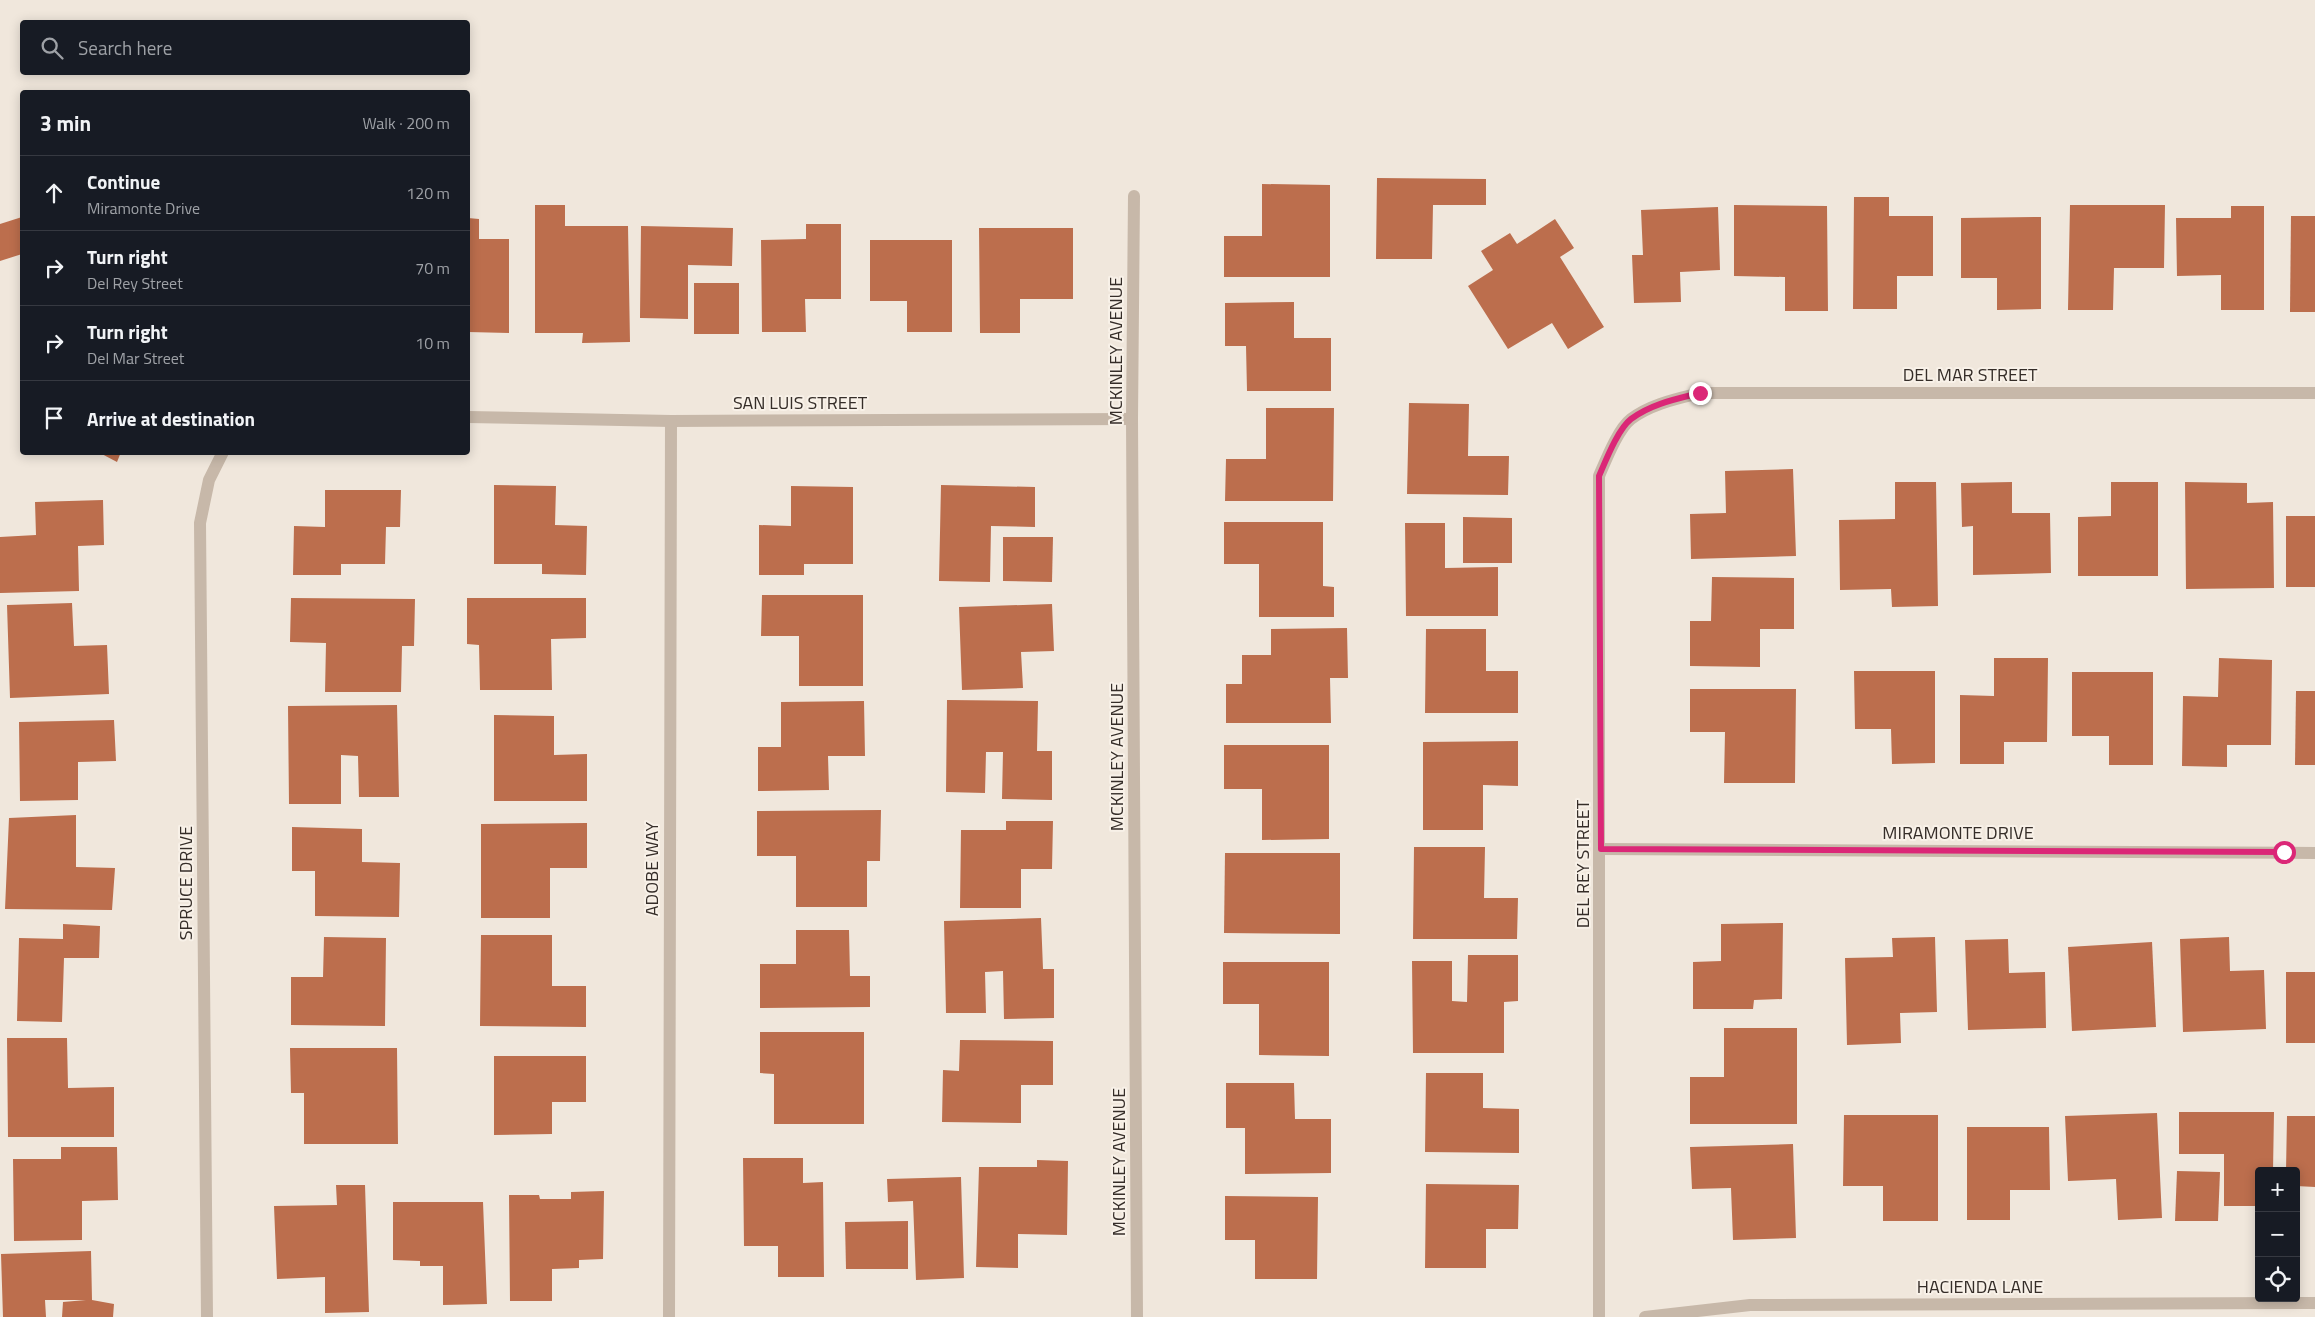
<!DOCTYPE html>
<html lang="en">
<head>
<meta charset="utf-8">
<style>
  :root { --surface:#171b24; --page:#242831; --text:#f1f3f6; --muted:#9ea1a6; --line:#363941 }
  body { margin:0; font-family:"Titillium Web",sans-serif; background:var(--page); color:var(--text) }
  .controls { position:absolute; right:15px; bottom:15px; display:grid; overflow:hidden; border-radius:5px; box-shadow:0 2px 12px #0003 }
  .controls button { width:45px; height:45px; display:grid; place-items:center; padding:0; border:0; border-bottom:1px solid var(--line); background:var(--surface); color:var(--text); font:25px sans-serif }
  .stop { position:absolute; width:15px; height:15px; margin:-11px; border:4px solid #db2777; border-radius:50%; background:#fff }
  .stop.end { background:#db2777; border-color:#fff; box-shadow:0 1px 5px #0008 }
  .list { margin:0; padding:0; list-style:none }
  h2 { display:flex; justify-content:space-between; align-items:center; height:65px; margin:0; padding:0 20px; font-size:21px }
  h2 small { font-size:16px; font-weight:400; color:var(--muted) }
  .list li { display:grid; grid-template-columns:32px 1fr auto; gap:15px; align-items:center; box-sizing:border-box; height:75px; padding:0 20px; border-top:1px solid var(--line) }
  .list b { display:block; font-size:19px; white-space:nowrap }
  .list p { margin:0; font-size:16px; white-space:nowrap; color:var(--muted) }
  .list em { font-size:16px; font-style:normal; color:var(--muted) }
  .icon { flex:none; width:28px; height:28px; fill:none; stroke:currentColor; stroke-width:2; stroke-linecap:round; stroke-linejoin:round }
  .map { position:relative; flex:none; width:2315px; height:1317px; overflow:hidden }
  .search { position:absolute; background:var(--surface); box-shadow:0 2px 12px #0003; left:20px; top:20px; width:450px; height:55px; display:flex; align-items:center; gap:12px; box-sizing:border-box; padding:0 18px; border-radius:5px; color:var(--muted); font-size:19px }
  .panel { position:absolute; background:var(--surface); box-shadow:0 2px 12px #0003; left:20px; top:90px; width:450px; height:365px; border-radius:5px }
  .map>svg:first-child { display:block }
  .building { fill:#bc6e4d }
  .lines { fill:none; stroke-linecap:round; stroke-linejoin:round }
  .minor { stroke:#c7b8a9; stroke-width:12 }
  .route { stroke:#db2777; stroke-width:6 }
  .labels { text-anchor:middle; stroke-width:4; stroke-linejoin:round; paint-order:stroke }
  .street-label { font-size:18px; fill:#352d28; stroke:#f8f1e8 }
</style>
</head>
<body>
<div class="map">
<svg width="2315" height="1317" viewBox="0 0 2315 1317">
  <rect width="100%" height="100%" fill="#f0e7dc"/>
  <g class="building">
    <polygon points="1377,178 1486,179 1486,205 1433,205 1432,259 1376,259"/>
    <polygon points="1262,184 1330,185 1330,277 1224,277 1224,236 1262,236"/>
    <polygon points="1854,197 1889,197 1889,216 1933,216 1933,276 1897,276 1897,309 1853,309"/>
    <polygon points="535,205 565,205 565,226 628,226 630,342 582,343 583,333 535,333"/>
    <polygon points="1734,205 1827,206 1828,311 1785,311 1785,277 1734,276"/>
    <polygon points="2070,205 2165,205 2164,268 2114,268 2113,310 2068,310"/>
    <polygon points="2231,206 2264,206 2264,310 2221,310 2221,275 2177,276 2176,218 2231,218"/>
    <polygon points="1718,207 1720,270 1680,272 1681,302 1634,303 1632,255 1643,255 1641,210"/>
    <polygon points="2291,216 2315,216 2315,312 2290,312"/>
    <polygon points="22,217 22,254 0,261 0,224"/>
    <polygon points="2041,217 2041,309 1997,310 1997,278 1961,278 1961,218"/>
    <polygon points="468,218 479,219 479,239 509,239 509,333 468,332"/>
    <polygon points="1555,219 1574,248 1560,257 1604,327 1568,349 1552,323 1508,349 1468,286 1493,270 1481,251 1510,233 1517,244"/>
    <polygon points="806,224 841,224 841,299 805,299 806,332 762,332 761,240 806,239"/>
    <polygon points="641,226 733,228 732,266 688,265 688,319 640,318"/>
    <polygon points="979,228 1073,228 1073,299 1020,299 1020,333 980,333"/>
    <polygon points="870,240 952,240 952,332 907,332 907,301 870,301"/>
    <rect x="694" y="283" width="45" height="51"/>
    <polygon points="1294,302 1294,338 1331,338 1331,391 1247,391 1246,346 1225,346 1225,303"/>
    <polygon points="1409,403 1469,404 1468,456 1509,456 1508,495 1407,494"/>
    <polygon points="1266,408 1334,408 1333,501 1225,501 1226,459 1266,459"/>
    <polygon points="98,452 121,452 117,462"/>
    <polygon points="1793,469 1796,556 1691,559 1690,514 1726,513 1725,471"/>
    <polygon points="1895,482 1936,482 1938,606 1892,607 1891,589 1840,590 1839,520 1895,519"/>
    <polygon points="2012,482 2012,513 2050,513 2051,573 1973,575 1973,526 1962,527 1961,483"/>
    <polygon points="2111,482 2158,482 2158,576 2078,576 2078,517 2111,516"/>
    <polygon points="2185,482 2247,483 2247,503 2273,502 2274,588 2186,589"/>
    <polygon points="494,485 556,486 555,525 587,526 586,575 542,574 542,564 494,564"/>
    <polygon points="941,485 1035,487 1035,527 991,526 990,582 939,581"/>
    <polygon points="791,486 853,487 853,564 804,564 804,575 759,575 759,525 791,526"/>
    <polygon points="325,490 401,490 400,527 386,527 385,564 341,564 341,575 293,575 294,526 325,527"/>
    <polygon points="103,500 104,545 78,546 79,591 0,593 0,537 36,535 35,502"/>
    <rect x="2286" y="516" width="29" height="71"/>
    <polygon points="1463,517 1512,518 1512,563 1463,563"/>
    <polygon points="1224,522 1323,522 1323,586 1334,587 1334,617 1259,617 1259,564 1224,564"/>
    <polygon points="1405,523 1445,523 1445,568 1498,567 1498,616 1406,616"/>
    <polygon points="1003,537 1053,537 1052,582 1003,581"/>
    <polygon points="1712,577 1794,578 1794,629 1760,629 1760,667 1690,666 1690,621 1711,621"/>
    <polygon points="762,595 863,595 863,686 799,686 799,636 761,636"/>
    <polygon points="291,598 415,599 414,646 402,646 401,692 325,692 326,643 290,642"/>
    <polygon points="467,598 586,598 586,638 551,639 552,690 480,690 479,645 467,644"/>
    <polygon points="72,603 74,646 107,645 109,694 10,698 7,605"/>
    <polygon points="1052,604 1054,651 1021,652 1023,688 962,690 959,607"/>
    <polygon points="1347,628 1348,678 1330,678 1331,723 1226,723 1226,684 1242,684 1242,655 1271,655 1271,629"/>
    <polygon points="1426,629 1486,629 1486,671 1518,671 1518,713 1425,713"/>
    <polygon points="1994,658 2048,658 2047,742 2004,742 2004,764 1960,764 1960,695 1994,696"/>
    <polygon points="2219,658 2272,660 2271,745 2227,745 2227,767 2182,766 2183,696 2218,697"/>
    <polygon points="1854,671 1935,671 1935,763 1892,764 1891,729 1855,729"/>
    <polygon points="2072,672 2153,672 2153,765 2109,765 2109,736 2072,736"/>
    <polygon points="1690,689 1796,689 1795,783 1724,783 1725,732 1690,732"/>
    <polygon points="2296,691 2315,691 2315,765 2295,765"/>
    <polygon points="947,700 1038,701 1037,751 1052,751 1052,800 1002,799 1003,752 986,752 985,793 946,792"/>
    <polygon points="864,701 865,756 828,756 829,790 758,791 758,747 781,747 781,702"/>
    <polygon points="397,705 399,797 359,797 358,756 341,755 341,804 289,804 288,706"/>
    <polygon points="494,715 554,716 554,755 587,754 587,801 494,801"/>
    <polygon points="114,720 116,761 78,762 78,800 20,801 19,722"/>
    <polygon points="1518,741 1518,786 1483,785 1483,830 1423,830 1423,742"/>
    <polygon points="1224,745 1329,745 1329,839 1262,840 1262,789 1224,789"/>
    <polygon points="881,810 880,861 867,861 867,907 796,907 796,856 757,856 757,811"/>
    <polygon points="76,815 76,867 115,868 112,910 5,909 9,818"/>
    <polygon points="1006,821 1053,821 1052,869 1021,869 1021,908 960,908 961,830 1006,830"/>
    <polygon points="587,823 587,868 550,868 550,918 481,918 481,824"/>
    <polygon points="292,827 362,829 362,862 400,863 399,917 315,916 315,871 292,871"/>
    <polygon points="1414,847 1485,847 1484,898 1518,898 1517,939 1413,939"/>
    <polygon points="1225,853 1340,853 1340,934 1224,933"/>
    <polygon points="1041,918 1043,969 1054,969 1054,1018 1004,1019 1003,971 985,972 986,1013 946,1013 944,921"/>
    <polygon points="1783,923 1782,999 1754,1000 1753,1009 1693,1009 1693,962 1721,961 1721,924"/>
    <polygon points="63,924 100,926 99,958 64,958 62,1022 17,1021 19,938 63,939"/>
    <polygon points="796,930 849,930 850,976 870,976 870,1007 760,1008 760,964 796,964"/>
    <polygon points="481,935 552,935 552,986 586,986 586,1027 480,1026"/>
    <polygon points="324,937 386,938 385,1026 291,1025 291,977 323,977"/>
    <polygon points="1935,937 1937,1012 1900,1013 1901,1043 1847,1045 1845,958 1893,957 1892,938"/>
    <polygon points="2229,937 2230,971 2264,970 2266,1029 2183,1032 2180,939"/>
    <polygon points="2008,939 2009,973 2045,972 2046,1028 1968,1030 1965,940"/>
    <polygon points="2152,942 2156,1027 2072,1031 2068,947"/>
    <polygon points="1468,955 1518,955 1518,1001 1504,1002 1504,1053 1413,1053 1412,961 1452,961 1452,1001 1467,1002"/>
    <polygon points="1223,962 1329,962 1329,1056 1259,1055 1259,1004 1223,1004"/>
    <rect x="2286" y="972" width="29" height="71"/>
    <polygon points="1724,1028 1797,1028 1797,1124 1690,1124 1690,1077 1724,1077"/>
    <polygon points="760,1032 864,1032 864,1124 774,1124 774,1074 760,1073"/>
    <polygon points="7,1038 67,1038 68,1088 114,1087 114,1137 8,1137"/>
    <polygon points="960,1040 1053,1041 1053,1085 1021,1085 1021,1123 942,1122 943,1070 959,1071"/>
    <polygon points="290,1048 397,1048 398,1144 304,1144 304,1093 291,1093"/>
    <polygon points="494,1056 586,1056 586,1102 552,1102 552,1134 494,1135"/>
    <polygon points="1426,1073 1483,1073 1483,1108 1519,1109 1519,1153 1425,1152"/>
    <polygon points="1226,1083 1294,1083 1295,1119 1331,1119 1331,1173 1245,1174 1245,1128 1226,1128"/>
    <polygon points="2179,1112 2274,1112 2273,1171 2259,1171 2259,1206 2224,1206 2224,1154 2179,1154"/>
    <polygon points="2157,1113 2162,1218 2118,1220 2116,1179 2068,1181 2065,1116"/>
    <polygon points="1844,1115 1938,1115 1938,1221 1883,1221 1883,1186 1843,1186"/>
    <polygon points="2287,1116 2315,1116 2315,1187 2296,1186 2296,1171 2286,1171"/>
    <polygon points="1967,1127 2049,1127 2050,1190 2010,1190 2010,1220 1967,1220"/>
    <polygon points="1793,1144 1796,1238 1733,1240 1731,1188 1692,1189 1690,1147"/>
    <polygon points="61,1147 117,1147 118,1200 82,1201 82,1240 14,1241 13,1159 61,1159"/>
    <polygon points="743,1158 803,1158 803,1183 823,1182 824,1277 778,1277 778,1246 744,1246"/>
    <polygon points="1037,1160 1068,1161 1067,1235 1018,1234 1018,1268 976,1267 979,1167 1037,1167"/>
    <polygon points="2177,1171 2220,1172 2218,1221 2175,1221"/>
    <polygon points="961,1177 964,1278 916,1280 913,1201 888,1202 887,1179"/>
    <polygon points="1426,1184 1519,1185 1518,1229 1486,1229 1486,1268 1425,1268"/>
    <polygon points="336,1185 365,1185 369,1312 325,1313 325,1277 277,1279 274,1206 337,1205"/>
    <polygon points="604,1191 603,1259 579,1260 579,1268 552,1269 552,1301 510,1301 509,1195 539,1195 540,1199 571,1199 571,1192"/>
    <polygon points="1225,1196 1318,1197 1317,1279 1255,1279 1255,1240 1225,1240"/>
    <polygon points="393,1202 483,1202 487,1304 443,1305 443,1266 420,1266 420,1261 393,1260"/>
    <polygon points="908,1221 908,1269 846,1269 845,1222"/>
    <polygon points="91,1251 92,1300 114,1304 113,1317 62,1317 63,1302 86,1300 45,1300 46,1317 3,1317 1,1254"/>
  </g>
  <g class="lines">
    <g class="minor">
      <polyline points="1134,196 1132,419 1137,1317"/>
      <polyline points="468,417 671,421 1132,419"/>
      <polyline points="1601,849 2315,853"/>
      <polyline points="207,1317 200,523 209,480 223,452"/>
      <polyline points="669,1317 671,421"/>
      <path d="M1599,1317V476C1606,460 1618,429 1631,419C1651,404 1676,399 1700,393H2315"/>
      <polyline points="1645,1317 1750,1305 2315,1303"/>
    </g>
  </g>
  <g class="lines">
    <path class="route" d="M1700,393C1676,399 1651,404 1631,419C1618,429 1606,460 1599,476L1601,849L2284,852"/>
  </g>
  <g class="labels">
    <g class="street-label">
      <text transform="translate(1116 351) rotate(-90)" y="6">MCKINLEY AVENUE</text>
      <text x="1970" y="381">DEL MAR STREET</text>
      <text x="800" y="409">SAN LUIS STREET</text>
      <text transform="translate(1117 757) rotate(-90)" y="6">MCKINLEY AVENUE</text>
      <text x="1958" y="839">MIRAMONTE DRIVE</text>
      <text transform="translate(1583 864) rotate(-90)" y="6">DEL REY STREET</text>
      <text transform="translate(652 869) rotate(-90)" y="6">ADOBE WAY</text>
      <text transform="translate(186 883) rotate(-90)" y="6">SPRUCE DRIVE</text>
      <text transform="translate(1119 1162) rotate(-90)" y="6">MCKINLEY AVENUE</text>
      <text x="1980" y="1293">HACIENDA LANE</text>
    </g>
  </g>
</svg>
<div class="controls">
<button>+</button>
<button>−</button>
<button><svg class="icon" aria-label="locate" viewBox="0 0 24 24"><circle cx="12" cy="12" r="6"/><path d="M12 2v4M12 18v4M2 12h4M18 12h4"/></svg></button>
</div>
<div class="stop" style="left:2284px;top:852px"></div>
<div class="stop end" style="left:1700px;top:393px"></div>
<div class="search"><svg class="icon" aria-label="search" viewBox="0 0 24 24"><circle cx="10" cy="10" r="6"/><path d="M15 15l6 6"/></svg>Search here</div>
<section class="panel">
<h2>3 min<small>Walk · 200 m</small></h2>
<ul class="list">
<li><svg class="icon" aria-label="ahead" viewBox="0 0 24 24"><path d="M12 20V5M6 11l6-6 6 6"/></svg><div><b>Continue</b><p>Miramonte Drive</p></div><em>120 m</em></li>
<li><svg class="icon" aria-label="right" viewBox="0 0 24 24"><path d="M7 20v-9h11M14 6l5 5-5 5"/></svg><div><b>Turn right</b><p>Del Rey Street</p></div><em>70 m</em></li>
<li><svg class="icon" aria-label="right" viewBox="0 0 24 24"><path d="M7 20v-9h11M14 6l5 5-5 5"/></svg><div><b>Turn right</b><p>Del Mar Street</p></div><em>10 m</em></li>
<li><svg class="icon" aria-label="arrive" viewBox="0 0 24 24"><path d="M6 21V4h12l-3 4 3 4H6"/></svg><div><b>Arrive at destination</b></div></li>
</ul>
</section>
</div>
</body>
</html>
